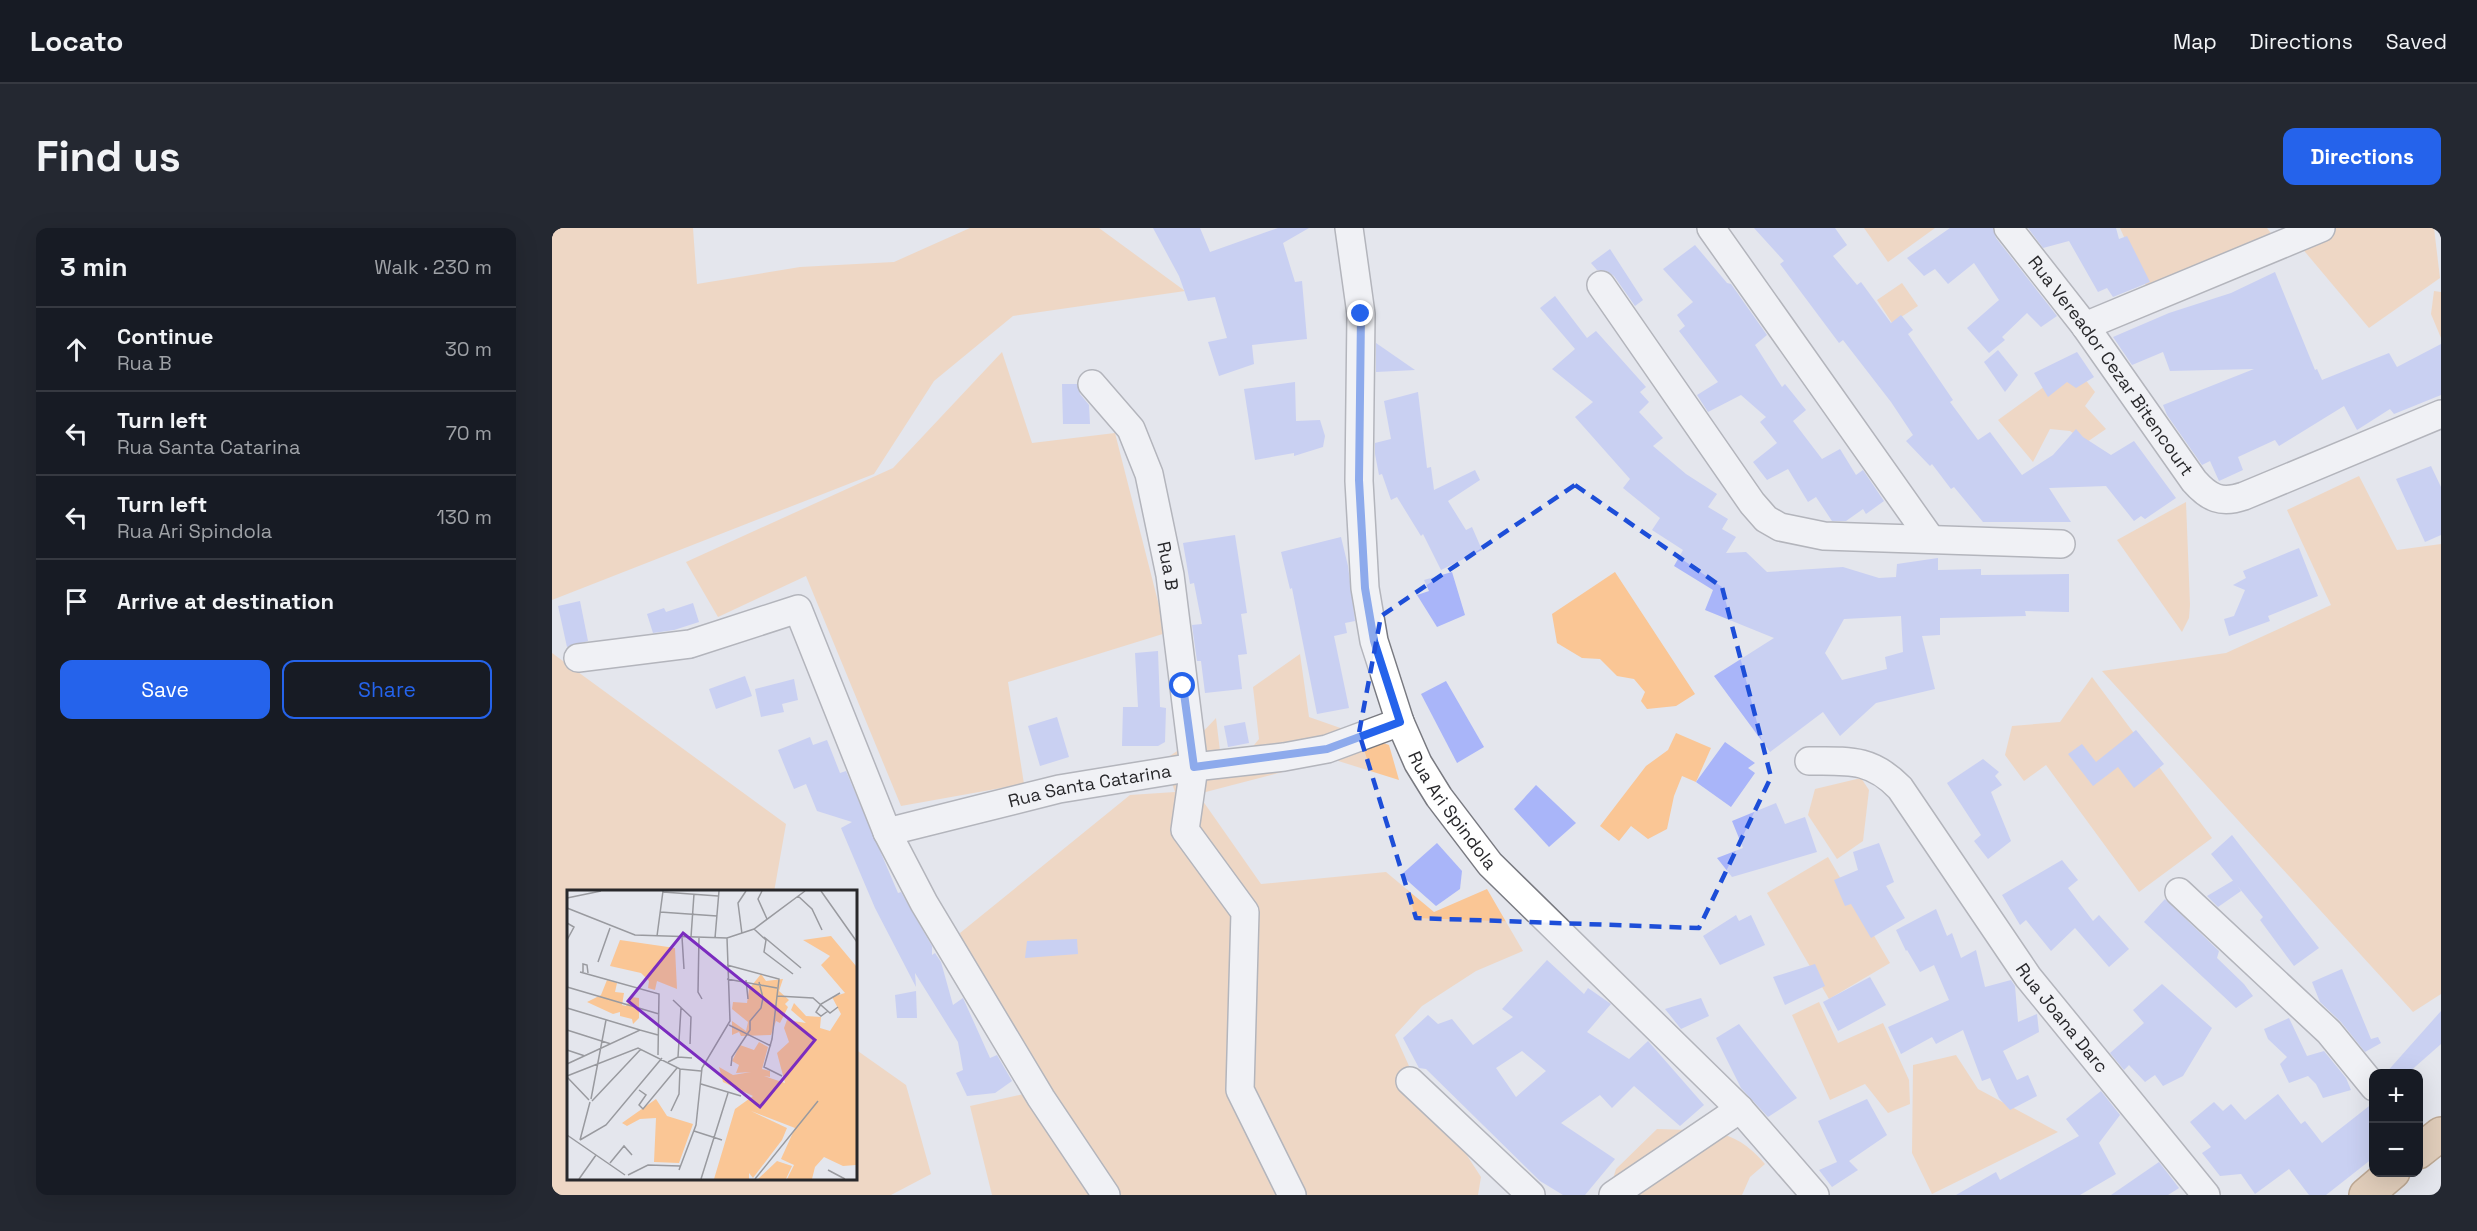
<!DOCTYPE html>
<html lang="en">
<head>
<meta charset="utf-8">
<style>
  :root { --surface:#171b24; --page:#242831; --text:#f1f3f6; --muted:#9ea1a6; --line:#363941; --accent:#2563eb }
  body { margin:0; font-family:"Space Grotesk",sans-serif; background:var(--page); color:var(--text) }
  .controls { position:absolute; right:18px; bottom:18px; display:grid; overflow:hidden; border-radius:12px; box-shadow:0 6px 24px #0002 }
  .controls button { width:54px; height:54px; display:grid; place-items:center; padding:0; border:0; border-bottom:2px solid var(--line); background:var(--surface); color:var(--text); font:30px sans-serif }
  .stop { position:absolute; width:18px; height:18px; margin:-14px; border:4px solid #2563eb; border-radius:50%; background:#fff }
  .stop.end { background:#2563eb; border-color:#fff; box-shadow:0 2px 6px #0008 }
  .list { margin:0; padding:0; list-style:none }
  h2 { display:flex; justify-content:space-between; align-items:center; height:78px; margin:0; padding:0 24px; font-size:26px }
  h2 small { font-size:20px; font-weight:400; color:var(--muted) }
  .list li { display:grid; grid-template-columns:39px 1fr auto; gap:18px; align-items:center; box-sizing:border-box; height:84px; padding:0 24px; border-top:2px solid var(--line) }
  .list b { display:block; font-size:22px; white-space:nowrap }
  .list p { margin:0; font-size:20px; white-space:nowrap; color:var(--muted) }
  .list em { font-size:20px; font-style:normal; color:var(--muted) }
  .actions { display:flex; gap:12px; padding:18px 24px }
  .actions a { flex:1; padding:14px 0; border:2px solid var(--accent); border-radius:12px; text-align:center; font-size:21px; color:var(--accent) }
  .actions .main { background:var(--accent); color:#fff }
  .icon { flex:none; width:33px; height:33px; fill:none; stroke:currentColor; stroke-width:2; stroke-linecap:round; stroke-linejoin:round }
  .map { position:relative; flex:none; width:1889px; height:967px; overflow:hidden; border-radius:12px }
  header { display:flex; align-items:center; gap:36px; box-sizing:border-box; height:84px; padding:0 30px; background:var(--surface); border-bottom:2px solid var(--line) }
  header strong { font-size:28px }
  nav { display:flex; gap:33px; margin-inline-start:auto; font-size:21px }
  .intro { display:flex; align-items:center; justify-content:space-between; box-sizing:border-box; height:144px; padding:0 36px }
  h1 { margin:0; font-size:42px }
  .button { padding:15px 27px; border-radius:12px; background:var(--accent); color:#fff; font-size:21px; font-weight:700 }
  main { display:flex; gap:36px; padding:0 36px }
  aside { flex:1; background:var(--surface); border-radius:12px; box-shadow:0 6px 24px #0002 }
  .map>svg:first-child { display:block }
  .green { fill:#fac695 }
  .building { fill:#a9b5f9; fill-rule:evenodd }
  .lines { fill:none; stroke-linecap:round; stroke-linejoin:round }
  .minor-casing { stroke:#797a81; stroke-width:30 }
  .major-casing { stroke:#8d5d27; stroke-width:36 }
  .minor { stroke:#fff; stroke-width:27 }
  .major { stroke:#dcaf7c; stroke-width:33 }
  .route { stroke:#2563eb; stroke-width:8 }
  .marked { fill:none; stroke:#1d4ed8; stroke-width:4.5; stroke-dasharray:12 8; stroke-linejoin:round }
  .labels { text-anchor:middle; stroke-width:4.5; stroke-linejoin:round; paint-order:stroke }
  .street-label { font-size:18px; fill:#28282b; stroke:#fff }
  .inset-road { fill:none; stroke:#999a9f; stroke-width:1.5 }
  .view { fill:#7b2cbf; fill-opacity:0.15; stroke:#7b2cbf; stroke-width:3 }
  .inset-edge { fill:none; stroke:#28282b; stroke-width:3 }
</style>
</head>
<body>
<header>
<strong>Locato</strong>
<nav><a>Map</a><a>Directions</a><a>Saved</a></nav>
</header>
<div class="intro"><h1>Find us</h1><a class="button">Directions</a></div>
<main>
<aside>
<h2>3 min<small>Walk · 230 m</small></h2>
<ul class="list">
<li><svg class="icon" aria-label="ahead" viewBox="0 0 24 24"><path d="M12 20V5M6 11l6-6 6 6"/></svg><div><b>Continue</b><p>Rua B</p></div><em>30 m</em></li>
<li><svg class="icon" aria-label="left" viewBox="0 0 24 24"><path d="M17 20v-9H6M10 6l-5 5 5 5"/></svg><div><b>Turn left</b><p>Rua Santa Catarina</p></div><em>70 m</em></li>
<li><svg class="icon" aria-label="left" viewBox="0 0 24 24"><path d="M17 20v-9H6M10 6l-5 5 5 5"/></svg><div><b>Turn left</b><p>Rua Ari Spindola</p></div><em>130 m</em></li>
<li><svg class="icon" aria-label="arrive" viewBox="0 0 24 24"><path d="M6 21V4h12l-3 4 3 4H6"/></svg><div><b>Arrive at destination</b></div></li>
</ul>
<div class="actions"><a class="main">Save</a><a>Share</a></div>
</aside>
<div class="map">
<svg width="1889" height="967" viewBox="0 0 1889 967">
  <rect width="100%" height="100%" fill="#e4e6ed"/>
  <g class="green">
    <polygon points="0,0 141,0 145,56 248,39 342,34 418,0 547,0 633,63 461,88 382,153 322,246 0,372"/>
    <polygon points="1312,0 1383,0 1336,34"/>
    <polygon points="1568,0 1715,0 1721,8 1598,67"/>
    <polygon points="1733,0 1882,0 1888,50 1817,100"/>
    <polygon points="1350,55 1366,78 1340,95 1325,72"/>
    <polygon points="1882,63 1889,64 1889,110 1879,86"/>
    <polygon points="450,124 480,215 563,205 614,405 456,454 472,556 349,578 254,348 166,389 134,334 341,240"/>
    <polygon points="1522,137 1543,164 1533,178 1554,201 1535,214 1518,203 1498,201 1481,234 1446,192"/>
    <polygon points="1807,248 1845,322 1889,316 1889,766 1861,784 1550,443 1674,425 1779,377 1735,282"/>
    <polygon points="1634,274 1638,377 1637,390 1630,404 1565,312"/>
    <polygon points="1063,344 1143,466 1124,478 1095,481 1089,473 1093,464 1082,451 1065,448 1048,431 1030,430 1005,415 1000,386"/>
    <polygon points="0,425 234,596 222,664 16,664 16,950 303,950 303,821 354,857 379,946 339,967 0,967"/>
    <polygon points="748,426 757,489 837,517 847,552 780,531 646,566 709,656 834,644 882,684 935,661 971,723 924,743 870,778 843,807 857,838 929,949 926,967 440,967 418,878 476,865 462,833 438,813 408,705 578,567 623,564 612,532 647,508 664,490 668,523 698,522 707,511 701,459"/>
    <polygon points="1540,449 1660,610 1587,664 1494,537 1472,553 1453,527 1460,498 1508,494"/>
    <polygon points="1124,505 1159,520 1144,554 1130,548 1122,568 1115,601 1096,611 1079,598 1067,613 1048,598 1094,538 1116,522"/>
    <polygon points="1309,550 1317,562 1311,613 1285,631 1256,587 1263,561"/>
    <polygon points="1276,629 1338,735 1277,771 1215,665"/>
    <polygon points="1267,774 1286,815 1331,795 1357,852 1358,876 1336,885 1313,856 1278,872 1240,787"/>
    <polygon points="1404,827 1426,861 1506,904 1380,966 1360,925 1361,837"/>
    <path d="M1105,901C1150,903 1181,897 1213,936L1198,949L1190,967H1056L1064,941Z"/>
  </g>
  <g class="building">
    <polygon points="601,0 648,0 658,24 726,0 757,0 731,15 743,54 750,53 755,111 700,117 702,136 667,148 656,114 675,110 663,69 636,73 627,48"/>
    <polygon points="1202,0 1283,0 1295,17 1281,28 1305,57 1309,54 1339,95 1349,87 1361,102 1356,106 1401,172 1398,174 1426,212 1438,204 1470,247 1501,227 1524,201 1531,209 1559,227 1582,213 1624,270 1593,291 1589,288 1582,293 1554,258 1497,260 1519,294 1431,294 1402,259 1399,261 1380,236 1378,238 1354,213 1361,207 1339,174 1291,112 1287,115 1228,36 1232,33"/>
    <polygon points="1398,0 1441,0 1444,10 1505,88 1489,99 1475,85 1450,109 1453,112 1437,125 1415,100 1447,72 1422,35 1396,56 1383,41 1372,48 1355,30"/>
    <polygon points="1476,0 1564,0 1567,11 1575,8 1598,54 1561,69 1555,60 1546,64 1517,13 1491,20"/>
    <polygon points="1143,17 1175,55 1179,56 1215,107 1203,117 1230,159 1233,156 1254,182 1241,193 1270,231 1288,221 1304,247 1311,242 1332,273 1314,286 1311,281 1294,293 1280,293 1264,269 1256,274 1236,241 1215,252 1201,234 1225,215 1208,194 1214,189 1189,167 1156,184 1145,167 1166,154 1127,103 1133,98 1125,87 1141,74 1111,41"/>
    <polygon points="1058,21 1091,72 1083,78 1062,48 1055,43 1045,42 1039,35"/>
    <polygon points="1723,44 1763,142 1765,141 1770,152 1837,125 1845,139 1889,116 1889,167 1842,186 1838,181 1805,202 1792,178 1727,218 1723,212 1686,229 1691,242 1667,253 1658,233 1650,237 1615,187 1611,177 1702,141 1618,143 1611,124 1580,137 1561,109 1617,85 1679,65"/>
    <path d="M1003,68L1035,110L1044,103L1094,159L1088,164L1097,174L1087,184L1111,210L1101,218L1134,246L1165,266L1156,279L1176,291L1170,301L1184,309L1174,325L1194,324L1215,344L1291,339L1327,350L1344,349L1345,336L1386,330V342L1429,341V347L1517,346V384L1473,383L1474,388L1388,390V407L1370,408L1383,461L1324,475L1288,508L1271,484L1218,524L1162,448L1222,410L1153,382L1161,362L1122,338L1131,322L1100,302L1108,290L1071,260L1078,251L1023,189L1041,174L1000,141L1023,121L988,80ZM1349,388L1351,424L1333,429L1335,441L1290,452L1273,425L1292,391Z"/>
    <polygon points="824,115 863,142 824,144"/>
    <polygon points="1446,122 1466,147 1453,164 1432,134"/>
    <polygon points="1525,124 1542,149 1524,160 1515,154 1496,169 1482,145"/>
    <polygon points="743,154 744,193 768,192 773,208 771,219 742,228 742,225 703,232 692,161"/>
    <polygon points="510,156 525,156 528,166 537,177 538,196 511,196"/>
    <polygon points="866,164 875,240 879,239 882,262 923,242 928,252 896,273 914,302 920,299 930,322 889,342 871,306 869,308 845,269 839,272 830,246 827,247 823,226 823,215 839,211 832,173"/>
    <polygon points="1879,238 1889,259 1889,307 1873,314 1844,251"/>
    <polygon points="683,307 695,385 689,386 695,426 686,427 690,461 653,465 649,433 645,433 640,397 650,396 642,355 638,356 631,315"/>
    <polygon points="789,309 796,338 803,393 793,395 795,405 782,408 797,480 765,486 740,360 738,361 729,324"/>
    <polygon points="1747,320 1766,368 1716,388 1718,393 1677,408 1672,391 1682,388 1693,362 1681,357 1694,350 1691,343"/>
    <polygon points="900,344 913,387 885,399 865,367 877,363 872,352"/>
    <polygon points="28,373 36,413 15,419 6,378"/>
    <polygon points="141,375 147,394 122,402 101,405 95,386 112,380 114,384"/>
    <polygon points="606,423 608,479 614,480 613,514 606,518 570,518 571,479 586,479 583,425"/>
    <polygon points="193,448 200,468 164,481 157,461"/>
    <polygon points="242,451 246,472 230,476 232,484 209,489 203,461"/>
    <polygon points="894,453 932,519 905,535 869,466"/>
    <polygon points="505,489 517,529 488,538 476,498"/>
    <polygon points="693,494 697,515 676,519 672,498"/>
    <polygon points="1584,502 1612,536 1582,560 1566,539 1541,558 1516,526 1530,516 1544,534"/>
    <polygon points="258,509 261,517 275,512 288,545 294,543 346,665 349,664 380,718 380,727 383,725 389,734 401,777 411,770 438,830 445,827 460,853 443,865 415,868 404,845 411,842 406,814 363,745 364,759 323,680 289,600 300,594 265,583 254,556 242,561 226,522"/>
    <polygon points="1173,514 1203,535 1196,540 1203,545 1179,579 1144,554"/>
    <polygon points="1431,531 1447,544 1443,548 1450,557 1439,564 1459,613 1436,631 1422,613 1429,607 1395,555"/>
    <polygon points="984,557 1024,595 997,619 962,581"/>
    <polygon points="1224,575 1233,596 1253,589 1265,624 1180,649 1165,630 1191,620 1180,593"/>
    <polygon points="1680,607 1767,720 1742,738 1708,692 1711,689 1659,626"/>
    <polygon points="885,615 910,643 908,661 884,678 849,647"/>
    <polygon points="1327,615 1342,654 1334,658 1353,690 1319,710 1299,676 1293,678 1282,652 1306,642 1301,624"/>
    <polygon points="1510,632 1526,652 1516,660 1541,693 1547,687 1577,721 1557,739 1523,700 1499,723 1474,692 1468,697 1450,667"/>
    <polygon points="1682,652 1689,663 1666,679 1655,668"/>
    <polygon points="1613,671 1667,723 1665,730 1692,756 1701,768 1684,780 1592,694"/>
    <polygon points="1384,681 1395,708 1400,705 1409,730 1424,722 1433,759 1459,752 1463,758 1466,794 1485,786 1487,804 1451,823 1465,852 1476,847 1485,868 1458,882 1447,870 1438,850 1430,853 1411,802 1384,816 1380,809 1349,826 1336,799 1397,772 1382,737 1368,744 1355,722 1354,723 1344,702"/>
    <polygon points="1184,687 1187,693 1199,687 1213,717 1168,737 1151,708"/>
    <polygon points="525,711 526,726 473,730 475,713"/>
    <path d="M995,732L1032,766L1036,760L1059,776L1035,804L1077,831L1096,813L1152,877L1128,898L1082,858L1060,880L1048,867L1009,895L1063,931L1033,967H1011L988,953L874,841L867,840L851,810L876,787L886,796L900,791L921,817L961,789L950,781ZM970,823L994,843L964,869L944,840Z"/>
    <polygon points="1263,736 1273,758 1233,777 1221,749"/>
    <polygon points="1790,741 1819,811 1826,809 1829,815 1813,824 1789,794 1768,774 1760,754"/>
    <polygon points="1318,749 1334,777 1286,803 1271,774"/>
    <polygon points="1610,756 1660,800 1631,848 1611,858 1603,847 1593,854 1577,837 1572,842 1558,825 1592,795 1581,782"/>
    <polygon points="364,763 365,790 345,790 343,767"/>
    <polygon points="1149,770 1157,788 1129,801 1113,781"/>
    <polygon points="1889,783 1889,816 1855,846 1833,846"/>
    <polygon points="1737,790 1755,828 1772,823 1794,850 1799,862 1771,870 1764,856 1756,848 1737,855 1728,836 1735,829 1716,811 1712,801"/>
    <polygon points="1187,796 1245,870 1216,889 1189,860 1164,810"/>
    <polygon points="1549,863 1568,887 1547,915 1564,946 1528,967 1404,967 1444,944 1448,952 1527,908 1514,891"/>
    <polygon points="1726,866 1749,896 1753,893 1770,915 1821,875 1821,930 1774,967 1757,967 1737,941 1703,966 1689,946 1668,948 1650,925 1659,919 1638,894 1662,874 1671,883 1679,876 1693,892"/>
    <polygon points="1315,871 1335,907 1297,933 1306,942 1280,959 1267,942 1285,934 1266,893"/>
    <polygon points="1607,934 1627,960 1616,967 1559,967"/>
  </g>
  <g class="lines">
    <g class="minor-casing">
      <g id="minor">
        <path id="s1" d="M797,0L809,86L807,253L813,360L822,413L848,494L866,535L887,569L938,636L1188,881L1263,967"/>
        <polyline points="1159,0 1378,310"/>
        <path id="s2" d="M1456,0L1533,98L1642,253C1657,270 1669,276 1692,268L1889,186"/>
        <polyline points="1049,57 1200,275 1214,291 1228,299 1272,308 1509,316"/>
        <polyline points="1533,98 1769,0"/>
        <path id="s3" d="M540,156L579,201L597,246L618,347L642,539L633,602L693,684L688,862L740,967"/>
        <polyline points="26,430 138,416 246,381 335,604 372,675 489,870 554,967"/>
        <path id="s4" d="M1257,533C1296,533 1319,530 1348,560L1476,749L1654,967"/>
        <path id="s5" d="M335,604L507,561L642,539L732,529L775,521L848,494"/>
        <polyline points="1627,664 1777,804 1822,859"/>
        <polyline points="858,853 979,967"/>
        <polyline points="1061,967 1188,881"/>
      </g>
    </g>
    <g class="major-casing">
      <g id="major">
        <polyline points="1866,924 1889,906"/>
        <polyline points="1814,967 1841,944"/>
      </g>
    </g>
    <use href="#minor" class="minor"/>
    <use href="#major" class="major"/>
  </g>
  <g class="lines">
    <polyline class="route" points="631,458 642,539 775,521 848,494 822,413 813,360 807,252 809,86"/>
  </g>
  <path d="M0 0H1889V967H0ZM1023,257L1170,359L1219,549L1147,700L864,690L807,505L829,388Z" fill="#e4e6ed" fill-opacity=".55" fill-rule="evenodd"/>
  <path class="marked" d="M1023,257L1170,359L1219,549L1147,700L864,690L807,505L829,388Z"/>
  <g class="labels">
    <g class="street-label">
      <text dy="6" stroke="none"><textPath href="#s2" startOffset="172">Rua Vereador Cezar Bitencourt</textPath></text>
      <text dy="6" stroke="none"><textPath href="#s3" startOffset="202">Rua B</textPath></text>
      <text dy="6" stroke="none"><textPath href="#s5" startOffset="208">Rua Santa Catarina</textPath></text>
      <text dy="6" stroke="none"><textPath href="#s1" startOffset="603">Rua Ari Spindola</textPath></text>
      <text dy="6" stroke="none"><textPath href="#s4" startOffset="380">Rua Joana Darc</textPath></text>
    </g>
  </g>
  <g transform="translate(15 662)">
    <rect width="290" height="290" fill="#e4e6ed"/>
    <path d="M264,46L289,76V275L276,276L257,267L248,277L245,289H220L227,275L214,269L228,238L184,221L220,238L215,250L186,288L182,283V289H147L168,219L186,206L156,192L152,177L166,185L184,182L169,183L172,175L165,171L173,155L187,160L192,152L201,157L195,179L203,181V187L197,186L218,193L210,163L222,152L217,138L220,130L239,133L224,120L227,113L239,126L254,127L253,138L263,141L274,124L265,107L278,103L254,75L263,66L236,50ZM53,50L108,58L110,99L90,91L88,100L81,98L82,91L74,83L43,76ZM194,84L199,91L216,89L212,101L222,110L218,114L221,117L213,133L209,131L204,145L174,146L172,142L165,145V131L179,141L181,132L165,119L166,112L180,113L182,99ZM40,90L50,93L48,102L57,103L55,115L59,116L64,107L72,108V128L66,134L65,129L53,126V122L46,124L20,112L34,105ZM89,209L100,226L126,234L112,273L87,272L89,228L73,229L60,236L55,233ZM210,271L225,276L219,289H191Z" fill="#fac695"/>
    <path class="inset-road" d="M195,1L191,9L200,29M254,1L290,52M96,2L151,6M231,6L245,19L255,40M0,8L34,1M0,18L68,45L160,48L187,39L238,1M93,22L150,26M0,33L7,37L0,50M187,39L199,50L197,62L226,84M175,44L171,13L179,1M90,46L96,1M115,47L117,79M124,47L127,4M132,47L131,102L135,109M197,47L234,78M148,48L152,1M31,72L43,38M160,75L212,89L205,149L197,177L215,186M13,82L92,104L91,165M16,82V74L20,75L21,83M160,89L210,98M179,90L181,109M0,97L92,124M210,106L246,108L263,123L271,117M106,110L124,127L123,154M0,118L73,140M261,121L254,126L249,122L254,114L273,103M162,135L204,156M0,140L44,154M0,160L18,166M111,167L114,118M101,172L111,167L125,168M0,174L73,140L91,145M164,176L165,167L183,140V131L194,118L196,108L192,92M0,186L71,158L113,179L134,181M0,187L22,210M134,194L174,206M72,200L79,205L72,215L76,219L110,178M24,209L39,130M25,211L74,159M104,221L112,204L113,179M127,241L155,250M0,245L58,285M13,250L39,235L95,168M13,250L23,212M43,273L57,256L65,265M112,280L129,235L135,178L163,131L160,48M261,280L278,289M61,285L81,275L113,276M12,289L29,265M134,289L161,203M188,289L251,211"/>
    <path class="view" d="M116,43L248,150L193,217L61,111Z"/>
    <rect width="290" height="290" class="inset-edge"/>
  </g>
</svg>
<div class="controls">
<button>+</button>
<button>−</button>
</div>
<div class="stop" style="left:631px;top:458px"></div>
<div class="stop end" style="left:809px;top:86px"></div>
</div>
</main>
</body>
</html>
